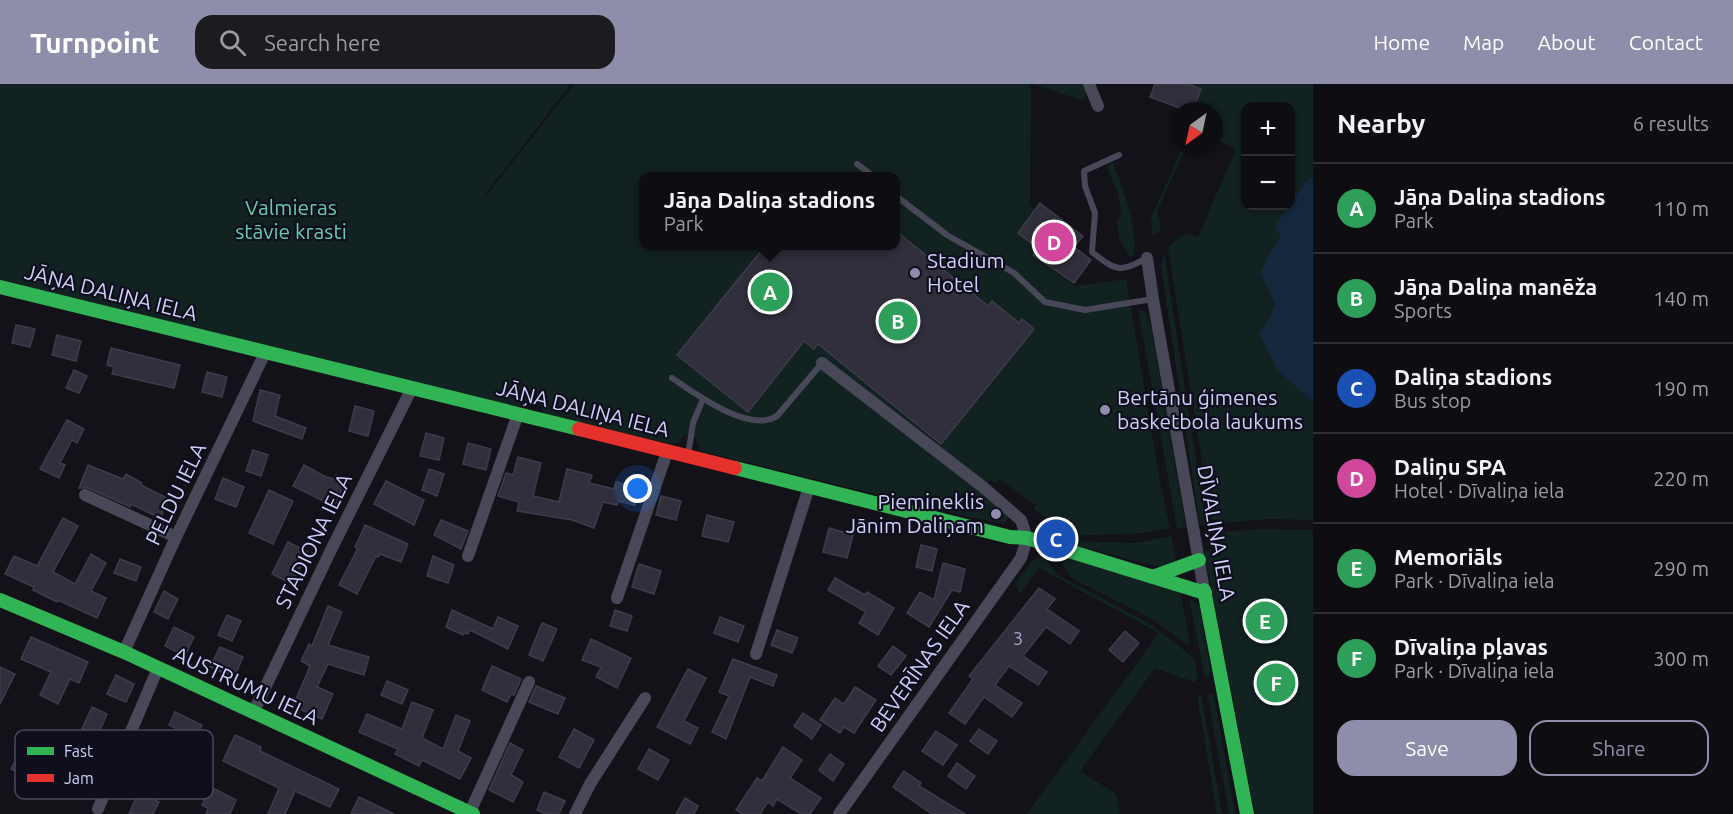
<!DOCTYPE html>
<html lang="en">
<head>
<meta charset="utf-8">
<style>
  :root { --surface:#0e0e12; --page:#1c1c20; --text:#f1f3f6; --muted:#9b9c9f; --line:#2e2e32; --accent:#8e8daa }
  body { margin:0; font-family:Ubuntu,sans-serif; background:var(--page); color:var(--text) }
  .controls { position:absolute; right:18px; top:18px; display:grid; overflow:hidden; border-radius:12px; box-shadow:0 2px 4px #0004 }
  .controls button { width:54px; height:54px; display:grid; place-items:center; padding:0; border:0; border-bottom:2px solid var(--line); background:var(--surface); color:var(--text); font:30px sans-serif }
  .compass { position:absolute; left:1169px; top:18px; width:54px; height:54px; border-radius:50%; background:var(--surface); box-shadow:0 2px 4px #0004; rotate:213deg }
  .you { position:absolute; left:638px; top:405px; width:21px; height:21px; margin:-15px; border:4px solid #fff; border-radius:50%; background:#1a73e8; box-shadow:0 0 0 9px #1a73e833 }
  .badge { display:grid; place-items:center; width:39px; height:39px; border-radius:50%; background:var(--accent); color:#fff; font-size:20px; font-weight:700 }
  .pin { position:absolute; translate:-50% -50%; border:3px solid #fff; box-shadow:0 2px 6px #0006 }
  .popup { position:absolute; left:639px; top:88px; width:261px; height:78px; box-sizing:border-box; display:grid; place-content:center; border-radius:12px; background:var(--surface); filter:drop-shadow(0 2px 4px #0005); font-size:20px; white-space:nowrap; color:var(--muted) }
  .popup b { font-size:22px; color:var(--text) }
  .popup::after { content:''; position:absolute; left:50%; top:100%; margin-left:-12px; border:12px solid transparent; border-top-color:var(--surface) }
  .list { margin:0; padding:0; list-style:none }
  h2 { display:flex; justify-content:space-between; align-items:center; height:78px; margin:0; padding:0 24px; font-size:26px }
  h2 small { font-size:20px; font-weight:400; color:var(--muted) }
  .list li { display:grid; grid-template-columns:39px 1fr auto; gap:18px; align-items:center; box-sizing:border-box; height:90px; padding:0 24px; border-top:2px solid var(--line) }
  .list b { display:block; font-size:22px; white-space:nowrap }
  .list p { margin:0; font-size:20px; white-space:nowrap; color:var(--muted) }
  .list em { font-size:20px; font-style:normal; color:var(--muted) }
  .actions { display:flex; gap:12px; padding:18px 24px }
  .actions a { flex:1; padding:14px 0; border:2px solid var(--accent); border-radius:18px; text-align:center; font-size:21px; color:var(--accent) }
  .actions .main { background:var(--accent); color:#fff }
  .icon { flex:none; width:33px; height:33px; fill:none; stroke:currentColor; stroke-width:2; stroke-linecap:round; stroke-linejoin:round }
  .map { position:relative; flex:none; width:1313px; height:730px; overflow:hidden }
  header { display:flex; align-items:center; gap:36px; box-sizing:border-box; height:84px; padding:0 30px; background:var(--accent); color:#fff }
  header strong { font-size:28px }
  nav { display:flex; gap:33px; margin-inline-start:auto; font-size:21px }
  .search { width:420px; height:54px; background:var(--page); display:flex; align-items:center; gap:15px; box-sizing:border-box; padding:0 21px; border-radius:18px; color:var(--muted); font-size:22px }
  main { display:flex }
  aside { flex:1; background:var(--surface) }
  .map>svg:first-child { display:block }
  .green { fill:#122221; fill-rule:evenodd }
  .water { fill:#14273b }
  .building { fill:#302f3b; stroke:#3e3c4b; stroke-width:1.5 }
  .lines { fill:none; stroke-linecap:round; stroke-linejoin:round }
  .lane { stroke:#484858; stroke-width:6 }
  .street { stroke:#484858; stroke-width:12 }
  .fast { stroke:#30b455; stroke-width:14 }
  .jam { stroke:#e5322d; stroke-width:14 }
  .poi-dot { fill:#8e8daa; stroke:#0f0e1c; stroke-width:2 }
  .labels { text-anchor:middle; stroke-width:4.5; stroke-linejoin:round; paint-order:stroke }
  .number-label { font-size:18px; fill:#a8a7ca }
  .park-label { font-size:21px; fill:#66ceaa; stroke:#0f0e1c }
  .poi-label { font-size:21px; fill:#d0cff9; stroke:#0f0e1c; text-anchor:start }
  .street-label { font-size:21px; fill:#d0cff9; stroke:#0f0e1c }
  .key { fill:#0f0e1c; stroke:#49485e; stroke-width:1.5 }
  .key-label { font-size:16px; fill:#d0cff9 }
</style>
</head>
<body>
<header>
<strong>Turnpoint</strong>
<div class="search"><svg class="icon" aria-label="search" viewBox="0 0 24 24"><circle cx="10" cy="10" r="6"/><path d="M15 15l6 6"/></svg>Search here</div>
<nav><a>Home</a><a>Map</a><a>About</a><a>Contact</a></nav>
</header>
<main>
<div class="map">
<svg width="1313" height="730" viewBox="0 0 1313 730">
  <rect width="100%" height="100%" fill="#121218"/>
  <g class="green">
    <path d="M0,0H571L487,108L486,112L574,0H1031L1030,121L1035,126L1038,164L1033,172L1075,202L1126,195L1161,403L1170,444L1143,449L1069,452L1033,424L1036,421L999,395L996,400L990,396L979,408L1010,432L1004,440L969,433L700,367L696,354L683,351L680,358L672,360L544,330L540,320L541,316L532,314L525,321L514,323L0,203ZM644,92H896V162H644Z"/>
    <polygon points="1033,0 1089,0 1084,17"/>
    <polygon points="1170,0 1313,0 1313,92 1308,94 1291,119 1290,22 1246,22 1246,122 1289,122 1275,142 1280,154 1269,170 1276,221 1278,287 1313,318 1313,436 1268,435 1225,439 1211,435 1168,164 1181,152 1190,149 1198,153 1236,65 1214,54 1214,27 1193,27 1200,9"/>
    <polygon points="1183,63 1186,63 1157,127 1161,144 1157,150 1152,150 1151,134"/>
    <path d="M1113,78C1123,107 1138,141 1134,171L1130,174L1119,154L1117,138L1121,127L1118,110L1107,83Z"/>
    <polygon points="1164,168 1206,441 1202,441 1199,438 1161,181"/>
    <polygon points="1138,225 1146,228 1152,248 1186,444 1177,444"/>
    <polygon points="1262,445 1313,446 1313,730 1255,730 1204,467 1216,465 1215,455 1220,448"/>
    <polygon points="1171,452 1177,479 1159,483 1074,461 1067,457 1137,459"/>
    <polygon points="1053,469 1180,508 1190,559 1189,562 1154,536 1073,495"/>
    <polygon points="1044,471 1056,490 1149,539 1194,574 1198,595 1194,598 1155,584 1080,687 1116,710 1120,730 1027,730 1159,549 1039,484 1020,510 1015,499 1032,477"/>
    <polygon points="1189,514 1199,521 1211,588 1208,593 1205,594"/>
    <polygon points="1201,609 1222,730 1217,730 1198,618 1198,613"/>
    <polygon points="1210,609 1214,611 1235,730 1229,730 1208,614"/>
  </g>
  <polygon class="water" points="1313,92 1313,318 1278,287 1259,250 1276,221 1260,189 1269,170 1280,154 1275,142 1308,94"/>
  <g class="building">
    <polygon points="1155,0 1188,0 1201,5 1193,27 1188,27 1150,13"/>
    <polygon points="1040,119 1083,152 1074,163 1091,176 1074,199 1033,171 1038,164 1018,149"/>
    <polygon points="896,147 988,222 992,217 1019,239 1022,235 1034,245 941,360 818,260 814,265 804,257 748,328 677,271 765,162 896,162"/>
    <polygon points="16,241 35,245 30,263 12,259"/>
    <polygon points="57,251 81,257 76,277 52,271"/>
    <polygon points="111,264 180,281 174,304 112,290 114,283 107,281"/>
    <polygon points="74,286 87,292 79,309 66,304"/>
    <polygon points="207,288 227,293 222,313 202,308"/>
    <polygon points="260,306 280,311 275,332 306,344 302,355 253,337"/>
    <polygon points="355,322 374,327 368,352 349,347"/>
    <polygon points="67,336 84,345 77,359 72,356 60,379 65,381 59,394 40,385"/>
    <polygon points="426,349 444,354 439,376 420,372"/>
    <polygon points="468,359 491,365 486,386 463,380"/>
    <polygon points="253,366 268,371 261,392 246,387"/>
    <polygon points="518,373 541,379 533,412 559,418 567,385 592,391 589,399 614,405 616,398 639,404 635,421 618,417 617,421 603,418 594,444 572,436 517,427 519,418 498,412 506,389 513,391"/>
    <polygon points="88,381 123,395 126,390 142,399 141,401 169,415 160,434 131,420 130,423 88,404 79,404"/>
    <polygon points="304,381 324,392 334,395 336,391 347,397 335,423 293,402"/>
    <polygon points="429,385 444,390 437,412 422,406"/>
    <polygon points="223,394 244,403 236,423 215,415"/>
    <polygon points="386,397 424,416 414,441 374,420"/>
    <polygon points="269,406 293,417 273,460 249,449"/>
    <polygon points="661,412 681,417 676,436 656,431"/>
    <polygon points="707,431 734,438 728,458 702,452"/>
    <polygon points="63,434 78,442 53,488 75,500 91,470 106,479 91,507 106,514 97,534 58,516 57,518 33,506 34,503 5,490 14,472 37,482"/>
    <polygon points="441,436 468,447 461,465 434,451"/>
    <polygon points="365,441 408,460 401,478 380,470 378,473 376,472 357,510 339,501 358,464 355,463"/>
    <polygon points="829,444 853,451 847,474 823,468"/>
    <polygon points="288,458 308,468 292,500 272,490"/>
    <polygon points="921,461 937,465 932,487 916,483"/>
    <polygon points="433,472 454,481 448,499 427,492"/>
    <polygon points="120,475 141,483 136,497 114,489"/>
    <polygon points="943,479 965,485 960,508 952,506 929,543 907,529 920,508 934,516"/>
    <polygon points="639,480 661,487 654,510 632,503"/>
    <polygon points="835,494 865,511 867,508 894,524 878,551 859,539 866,528 828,506"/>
    <polygon points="1039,504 1055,515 1047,525 1079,547 1070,560 1046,543 1023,572 1047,588 1038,601 1009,582 995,601 1022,619 1012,633 984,613 965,640 949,629 973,595 969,592"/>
    <polygon points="164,507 178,515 168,535 154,528"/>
    <polygon points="328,522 342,528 328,561 369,573 364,591 328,580 317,603 333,610 322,635 293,622 310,582 301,577 309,560 312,562"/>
    <polygon points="452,526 493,545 498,533 518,542 508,565 470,546 468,550 464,549 463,551 446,543"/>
    <polygon points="615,526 632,532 627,547 610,542"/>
    <polygon points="227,531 241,537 232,557 218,551"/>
    <polygon points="720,533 744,542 738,558 714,549"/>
    <polygon points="542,539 557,545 543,577 529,571"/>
    <polygon points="174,543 194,553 185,572 165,562"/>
    <polygon points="777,546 798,554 792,569 771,561"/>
    <polygon points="1125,547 1139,559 1123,578 1109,566"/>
    <polygon points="31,553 88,578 79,599 70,595 58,620 40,611 51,588 21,575"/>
    <polygon points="591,555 631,574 617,604 596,593 601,583 582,576"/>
    <polygon points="893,562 906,572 891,591 878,582"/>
    <polygon points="220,563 243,573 234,594 210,583"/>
    <polygon points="733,575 777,591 773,602 750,593 726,655 712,648 729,612 719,608"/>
    <polygon points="492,582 521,595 514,611 511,610 507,618 482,606"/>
    <polygon points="0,583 15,590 0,620"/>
    <polygon points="688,585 706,594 684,637 698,644 690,660 657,643"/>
    <polygon points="116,591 134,600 126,618 107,610"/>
    <polygon points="387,597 408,606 402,620 381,611"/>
    <polygon points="536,602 565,614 558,630 529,618"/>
    <polygon points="855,603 876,616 854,649 844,643 840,649 820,636 835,614 844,620"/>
    <polygon points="412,618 433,626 422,654 443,665 456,631 470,637 458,667 471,674 460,695 422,676 419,682 395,670 398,665 359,648 367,630 402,645"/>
    <polygon points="92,623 107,630 97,653 82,645"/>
    <polygon points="175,628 202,641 195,654 169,641"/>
    <polygon points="803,629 821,641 812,655 794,642"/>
    <polygon points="574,645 594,656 579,684 559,673"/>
    <polygon points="979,645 997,657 988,670 970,657"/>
    <polygon points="936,647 957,661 943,681 922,667"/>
    <polygon points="235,651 261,663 260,667 339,705 330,723 295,707 285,730 268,730 279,704 223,677"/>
    <polygon points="510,659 523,666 511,691 523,698 513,718 489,706"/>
    <polygon points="23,662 36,669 30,680 68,697 61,711 11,685"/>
    <polygon points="783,663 802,676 790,694 821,714 810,730 801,730 777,715 773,722 768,718 760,730 743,730 736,726 757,694 762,697"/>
    <polygon points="649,665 669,676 658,696 638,685"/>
    <polygon points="89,669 110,677 103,691 83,683"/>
    <polygon points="830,670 844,680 833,697 819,686"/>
    <polygon points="957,679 975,692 966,705 948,692"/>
    <polygon points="904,687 921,699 919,702 965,730 932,730 893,703"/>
    <polygon points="211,703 236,716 230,730 206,730 208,724 202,721"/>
    <polygon points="544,708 565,717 559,730 546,730 537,726"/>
    <polygon points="138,709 159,718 153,730 129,730"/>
    <polygon points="359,713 394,730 351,730"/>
    <polygon points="685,714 698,722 694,730 676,730"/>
  </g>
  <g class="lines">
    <g class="lane">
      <path d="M1119,71L1084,87L1085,102L1095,129L1092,168C1116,187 1119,189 1147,174"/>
      <polyline points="857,80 873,92"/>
      <polyline points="896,112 947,151 1014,189 1045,218 1085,226 1153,215"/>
      <path d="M672,294C696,310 749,350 777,332L822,279"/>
      <polyline points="688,371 693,339 703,315"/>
    </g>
    <g class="street">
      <polyline points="1089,0 1098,22"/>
      <polyline points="1147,174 1153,215 1204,506"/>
      <polyline points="822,279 983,403 1021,436 1027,454 1021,474 839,730"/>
      <polyline points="85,411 176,453"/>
      <polyline points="468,472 518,330"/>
      <polyline points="617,514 667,368"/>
      <polyline points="124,568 176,453 265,269"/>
      <polyline points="756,570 809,403"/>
      <polyline points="253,629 331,466 412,304"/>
      <polyline points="98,725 158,584"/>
      <polyline points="470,728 529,598"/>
      <polyline points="575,730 590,700 645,614"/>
    </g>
    <g class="fast">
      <polyline points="0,203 579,345"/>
      <polyline points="735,384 1010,453 1027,454 1205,509"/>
      <polyline points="1155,492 1199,476"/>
      <polyline points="1204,506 1247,730"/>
      <polyline points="0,516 124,568 473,730"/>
    </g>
    <polyline class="jam" points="579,345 735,384"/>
  </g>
  <g class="poi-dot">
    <circle cx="915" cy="189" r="6"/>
    <circle cx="1105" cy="326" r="6"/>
    <circle cx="996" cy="430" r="6"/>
  </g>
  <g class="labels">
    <g class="number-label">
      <text x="1018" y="561">3</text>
    </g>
    <g class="park-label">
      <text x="291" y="131">Valmieras<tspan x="291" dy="24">stāvie krasti</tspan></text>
    </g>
    <g class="poi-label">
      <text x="927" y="184">Stadium<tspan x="927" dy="24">Hotel</tspan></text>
      <text x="1117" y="321">Bertānu ģimenes<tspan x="1117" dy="24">basketbola laukums</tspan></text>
      <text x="984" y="425" text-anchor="end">Piemineklis<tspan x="984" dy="24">Jānim Daliņam</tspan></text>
    </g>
    <g class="street-label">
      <text transform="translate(111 209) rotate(14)" y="7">JĀŅA DALIŅA IELA</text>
      <text transform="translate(583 325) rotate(14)" y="7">JĀŅA DALIŅA IELA</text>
      <text transform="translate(176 410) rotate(-64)" y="7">PELDU IELA</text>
      <text transform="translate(1216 449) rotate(80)" y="7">DĪVALIŅA IELA</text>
      <text transform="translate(314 457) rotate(-64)" y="7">STADIONA IELA</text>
      <text transform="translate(920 582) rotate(-55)" y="7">BEVERĪNAS IELA</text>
      <text transform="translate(246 602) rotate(25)" y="7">AUSTRUMU IELA</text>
    </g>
  </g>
  <rect x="15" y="646" width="198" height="69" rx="9" class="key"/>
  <rect x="27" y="663" width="27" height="8" fill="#30b455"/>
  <rect x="27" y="690" width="27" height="8" fill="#e5322d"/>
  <g class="key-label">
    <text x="64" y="673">Fast</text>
    <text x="64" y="700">Jam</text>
  </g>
</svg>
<div class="controls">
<button>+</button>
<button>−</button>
</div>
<svg class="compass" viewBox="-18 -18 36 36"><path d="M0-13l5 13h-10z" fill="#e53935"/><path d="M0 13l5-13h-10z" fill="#9b9c9f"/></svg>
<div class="you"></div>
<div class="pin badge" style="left:770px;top:208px;background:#2e9e5b">A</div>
<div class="popup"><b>Jāņa Daliņa stadions</b>Park</div>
<div class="pin badge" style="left:898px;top:237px;background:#2e9e5b">B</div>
<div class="pin badge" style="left:1056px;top:455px;background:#1a4fb4">C</div>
<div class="pin badge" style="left:1054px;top:158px;background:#d1479c">D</div>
<div class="pin badge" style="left:1265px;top:537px;background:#2e9e5b">E</div>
<div class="pin badge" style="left:1276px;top:599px;background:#2e9e5b">F</div>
</div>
<aside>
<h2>Nearby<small>6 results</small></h2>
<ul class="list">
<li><span class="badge" style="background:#2e9e5b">A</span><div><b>Jāņa Daliņa stadions</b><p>Park</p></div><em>110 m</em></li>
<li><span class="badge" style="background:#2e9e5b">B</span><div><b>Jāņa Daliņa manēža</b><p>Sports</p></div><em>140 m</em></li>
<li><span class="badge" style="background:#1a4fb4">C</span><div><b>Daliņa stadions</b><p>Bus stop</p></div><em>190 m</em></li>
<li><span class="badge" style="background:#d1479c">D</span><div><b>Daliņu SPA</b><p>Hotel · Dīvaliņa iela</p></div><em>220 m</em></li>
<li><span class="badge" style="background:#2e9e5b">E</span><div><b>Memoriāls</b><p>Park · Dīvaliņa iela</p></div><em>290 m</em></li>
<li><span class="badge" style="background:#2e9e5b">F</span><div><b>Dīvaliņa pļavas</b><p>Park · Dīvaliņa iela</p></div><em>300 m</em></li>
</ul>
<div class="actions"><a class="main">Save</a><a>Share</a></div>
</aside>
</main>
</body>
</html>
